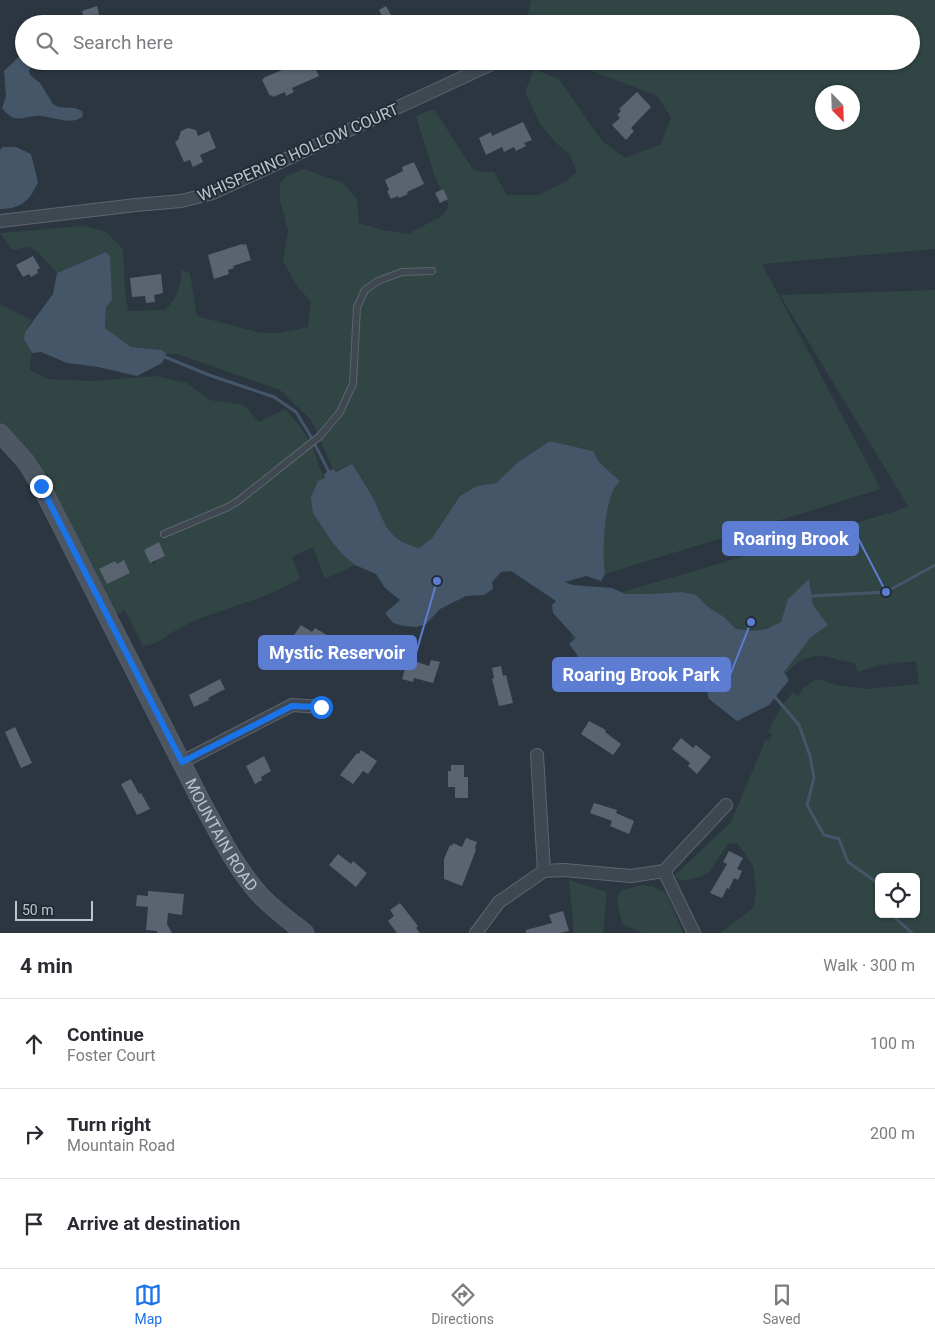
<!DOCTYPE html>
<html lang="en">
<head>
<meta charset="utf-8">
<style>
  :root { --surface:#fff; --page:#f2f2f3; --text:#2b2b33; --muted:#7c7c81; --line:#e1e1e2; --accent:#1a73e8 }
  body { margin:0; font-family:Roboto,sans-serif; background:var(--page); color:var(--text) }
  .controls { position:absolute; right:15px; bottom:15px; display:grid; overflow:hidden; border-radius:8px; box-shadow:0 1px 4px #0004 }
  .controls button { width:45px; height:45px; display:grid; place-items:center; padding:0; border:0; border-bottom:1px solid var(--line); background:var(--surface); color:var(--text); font:25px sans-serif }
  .compass { position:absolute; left:815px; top:85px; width:45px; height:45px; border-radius:50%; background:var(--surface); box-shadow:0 1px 4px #0004; rotate:157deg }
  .scale { position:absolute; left:15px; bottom:12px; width:78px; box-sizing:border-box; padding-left:5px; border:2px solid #bcc3cb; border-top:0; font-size:14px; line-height:18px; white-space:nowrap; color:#bcc3cb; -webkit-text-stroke:4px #232c36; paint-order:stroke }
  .stop { position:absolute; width:15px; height:15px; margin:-11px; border:4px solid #1a73e8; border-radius:50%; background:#fff }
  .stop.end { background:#1a73e8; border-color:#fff; box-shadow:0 1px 5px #0008 }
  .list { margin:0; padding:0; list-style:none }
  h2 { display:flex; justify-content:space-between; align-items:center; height:65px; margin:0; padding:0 20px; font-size:21px }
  h2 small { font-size:16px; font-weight:400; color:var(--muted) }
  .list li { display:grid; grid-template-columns:32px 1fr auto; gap:15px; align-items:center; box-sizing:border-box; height:90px; padding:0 20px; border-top:1px solid var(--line) }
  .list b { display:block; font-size:19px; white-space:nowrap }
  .list p { margin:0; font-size:16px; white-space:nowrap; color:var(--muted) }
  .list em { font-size:16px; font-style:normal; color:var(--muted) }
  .icon { flex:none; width:28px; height:28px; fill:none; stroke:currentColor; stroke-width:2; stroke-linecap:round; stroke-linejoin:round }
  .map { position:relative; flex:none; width:935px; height:933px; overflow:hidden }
  .search { position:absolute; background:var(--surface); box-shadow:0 1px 4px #0004; left:15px; right:15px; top:15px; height:55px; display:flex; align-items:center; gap:12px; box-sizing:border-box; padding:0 18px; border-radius:28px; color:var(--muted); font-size:19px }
  .sheet { height:335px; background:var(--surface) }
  nav { display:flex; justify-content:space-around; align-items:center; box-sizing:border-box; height:70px; border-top:1px solid var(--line); background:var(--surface); font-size:14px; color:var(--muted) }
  nav a { display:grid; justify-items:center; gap:2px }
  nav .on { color:var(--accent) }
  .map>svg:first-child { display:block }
  .green { fill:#304544; fill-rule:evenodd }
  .water { fill:#455669 }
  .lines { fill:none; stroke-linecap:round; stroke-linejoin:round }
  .stream { stroke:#455669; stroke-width:3 }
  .building { fill:#596470 }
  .service-casing { stroke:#5d656e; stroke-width:8 }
  .minor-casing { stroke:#5d656e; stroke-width:14 }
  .secondary-casing { stroke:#5d656e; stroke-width:19 }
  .service { stroke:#3f4751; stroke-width:6 }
  .minor { stroke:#3f4751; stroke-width:12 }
  .secondary { stroke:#4d5763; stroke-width:18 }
  .route { stroke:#1a73e8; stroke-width:6 }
  .labels { text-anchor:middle; stroke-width:4; stroke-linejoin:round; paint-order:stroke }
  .street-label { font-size:16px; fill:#bcc3cb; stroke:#232c36 }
  .leader { fill:none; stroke:#5d7dd3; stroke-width:2 }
  .callout-dot { fill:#5d7dd3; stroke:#232c36; stroke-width:2 }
  .callout { fill:#5d7dd3; stroke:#5d7dd3; stroke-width:2 }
  .callout-label { font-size:18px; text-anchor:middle; font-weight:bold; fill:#fff }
</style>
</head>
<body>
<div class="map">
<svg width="935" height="933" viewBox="0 0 935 933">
  <rect width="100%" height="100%" fill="#2b3641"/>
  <g class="green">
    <path d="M531,0H935V249L762,264L881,489L605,574C602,554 604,510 613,491C614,488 618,484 620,481L599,462L593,451L550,441L518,462L496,483L477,486L460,496L432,538L419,548L409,546L390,534L380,517L375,502L341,468L335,472L333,469L311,420L280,390L177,354H166L162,350L131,347L105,328L106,252L57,273L39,253L28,247L12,250L0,233L82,226L105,231L123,249L125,290L128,311L165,310C178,297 180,288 182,270L190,273L197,316L261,333H278L308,327L311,301L298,288L283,261L288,230L280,201V183L287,176L304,169L343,183L357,199L359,223L383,230L408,234L442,216L449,206L435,177L416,116L434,109L474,171L494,172L507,195H538L567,181L577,171L569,154L555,142L540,124L525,92L534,69L559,79L602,141L625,158L661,144L671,117L657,96L566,61H911V24H526ZM822,92H852V122H822Z"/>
    <path d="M935,290V933H720L753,908L756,892L753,866L737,843L728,844L709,872L700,877L681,881L674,876L731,822L766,739L768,742L772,735L768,731L782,706L793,692L798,696L804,687L815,680H821L836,685L868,689L919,684L916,661L880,665L858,672L855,663C844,662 834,658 823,656C801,654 787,672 774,687L688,660L649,662L623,671L607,680L592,678L586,674L577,658L571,633L562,610L896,511L908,506L780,295ZM879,877H916V914H879Z"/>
    <path d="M0,304L32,320C22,336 23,337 32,353L29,370L48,379L92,381L156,376L187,383L210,400L244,405L259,422L285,409L300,426L312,445L320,469L325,478L323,480L313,513C326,533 337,550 355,565L325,579L313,547L292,557L300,578C264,602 216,608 178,629C166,636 157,645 143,646L125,610L114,616L0,427ZM159,543L165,556L154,561L156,563L154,565L152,562H150L144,550ZM115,561L117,564L124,561L130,573L107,584L99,569Z"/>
    <polygon points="569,880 607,892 603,933 574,933"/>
    <polygon points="644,885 654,887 666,893 683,933 643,933 622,924 617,899 621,890"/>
  </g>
  <g class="water">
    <path d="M24,52V61H33L29,71L30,75L40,83L53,104L58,107L75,108L82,111L83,116C72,126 54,117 41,116C32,115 23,120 14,118C9,116 5,112 2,108L6,96L4,71Z"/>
    <path d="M3,147H16L31,154L38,182C30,201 20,209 0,209V150Z"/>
    <polygon points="106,252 110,256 112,300 106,307 105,328 131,347 162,350 166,354 162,363 137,376 98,367 67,363 41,352 32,353 24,339 25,332 53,294 57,273"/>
    <path d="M550,441L593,451L599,462L620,481C618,484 614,488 613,491C604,510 602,554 605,574L601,581L586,576L565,582L572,585L612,588L625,594H651L681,592L696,595L708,607L724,617L736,629L753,631L767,629L781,622L788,599L809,579L813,605L828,625L811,637L784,672L789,680L769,705L737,721L709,699L706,687L683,667L672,664L618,669L608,677L597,678L594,672L582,661L569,644L576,638L553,613L552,605L556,601L511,571L501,572L492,582L493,589L484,595L466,596L440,609L426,624L416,627L404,626L393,623L385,613L400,600L385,588L376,574L355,565L342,554L330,539L313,513L311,497L318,481L325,478L324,474L333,469L336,472L352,464C360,476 368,489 375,502C386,527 389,540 419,548L432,538L460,496L477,486L496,483L518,462Z"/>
  </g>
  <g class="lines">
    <g class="stream">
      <polyline points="165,357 209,375 274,397 296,412 310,435 329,472"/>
      <polyline points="812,596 886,592 935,565"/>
      <polyline points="775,697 799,725 810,756 814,778 807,805 824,835 839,839 848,862 879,884"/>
      <polyline points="891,914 912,933"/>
    </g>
  </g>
  <g class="building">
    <polygon points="97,6 101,22 85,24 82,11"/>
    <polygon points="386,6 396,24 386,24 379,10"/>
    <polygon points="283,61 312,61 319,76 292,88 294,92 286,96 285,92 273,97 272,95 270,96 262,80 265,77 287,68"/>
    <polygon points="637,92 651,107 631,128 634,131 626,140 612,125 620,118 617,115 621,111 619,109"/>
    <polygon points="523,122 532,140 524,143 526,146 516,151 514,147 504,152 502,147 486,155 479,138 491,132 492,136"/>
    <polygon points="188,128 196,130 198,136 209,131 216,148 200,155 203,162 193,167 190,160 184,162 175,142 178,140 181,131"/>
    <polygon points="414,162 424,184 407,192 408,194 399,198 398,196 391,199 387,191 389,190 385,180 403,171 402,167"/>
    <polygon points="443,189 448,199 440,203 435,193"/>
    <polygon points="242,244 243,245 246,244 251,260 233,266 234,268 228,270 229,274 214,279 208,255"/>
    <polygon points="33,256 40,268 37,270 38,273 31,277 29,274 23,277 16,265"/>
    <polygon points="161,274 163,293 154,295 155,302 146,303 145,296 132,297 130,278"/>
    <polygon points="159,542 165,556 150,563 144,550"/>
    <polygon points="124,560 130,573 107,584 99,569 115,561 117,564"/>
    <polygon points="301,625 312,632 315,628 332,638 333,636 344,643 330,664 319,656 321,653 304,641 302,645 292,638"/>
    <polygon points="408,659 429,666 431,660 440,662 433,683 414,678 413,682 402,679"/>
    <polygon points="501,666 503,676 506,675 513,703 499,706 492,679 494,678 492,668"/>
    <polygon points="220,679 225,689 208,698 209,700 194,707 189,695"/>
    <polygon points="589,721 606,730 605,732 621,744 613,755 581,734"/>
    <polygon points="15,727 32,763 21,768 5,732"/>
    <polygon points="681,738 693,748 696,745 711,757 697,774 688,766 690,763 672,749"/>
    <polygon points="361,750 377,761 368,774 363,771 353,784 340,775 357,753 359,754"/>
    <polygon points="264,756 271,771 261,777 262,780 255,784 246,766"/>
    <polygon points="451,765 464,765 464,777 468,777 468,798 455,798 455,787 448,787 448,771 451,771"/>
    <polygon points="131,779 139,794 141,793 150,809 137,815 121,784"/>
    <polygon points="594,803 617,810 616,813 634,821 629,834 610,826 612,821 590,813"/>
    <polygon points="466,838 477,842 475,848 476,850 462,886 444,879 444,859 450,845 452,846 453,843 462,847"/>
    <polygon points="729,851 743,858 737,869 742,871 738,880 734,878 729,889 727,888 722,898 710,893 727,864 723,862"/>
    <polygon points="338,854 351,864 353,861 367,873 356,887 329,865"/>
    <polygon points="148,891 184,894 182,915 168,913 167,924 172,933 157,933 157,931 146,930 148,907 136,906 137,895 148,896"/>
    <polygon points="400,903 418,926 416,928 420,933 397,933 388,921 394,916 390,910"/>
    <polygon points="563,911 569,931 560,933 526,933 526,930 552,923 549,915"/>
  </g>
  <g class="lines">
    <g class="service-casing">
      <polyline id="service" points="164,534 228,507 238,501 320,436 340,412 353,384 357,307 365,290 378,281 402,272 432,271"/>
    </g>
    <g class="minor-casing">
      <g id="minor">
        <polyline points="0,221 136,205 181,201 213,193 498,61"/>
        <polyline points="537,755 544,871"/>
        <polyline points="182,762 292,705 321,707"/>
        <polyline points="664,871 694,933"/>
        <polyline points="476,933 499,902 544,871 564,870 631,876 664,871 726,805"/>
      </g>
    </g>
    <g class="secondary-casing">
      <g id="secondary">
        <path id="s1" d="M0,433L26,462L41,486L202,803C220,835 237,871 263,898C276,911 291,922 305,933"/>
      </g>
    </g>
    <use href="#service" class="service"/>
    <use href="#minor" class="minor"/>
    <use href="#secondary" class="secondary"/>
  </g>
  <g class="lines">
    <polyline class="route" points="41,486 182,762 292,706 321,707"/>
  </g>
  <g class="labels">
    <g class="street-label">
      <text transform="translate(298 152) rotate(-24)" y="6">WHISPERING HOLLOW COURT</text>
      <text dy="6" stroke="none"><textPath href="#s1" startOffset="460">MOUNTAIN ROAD</textPath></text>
    </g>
  </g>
  <path class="leader" d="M886 592L858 538M437 581L416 653M751 622L730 675"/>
  <g class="callout-dot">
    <circle cx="886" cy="592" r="5"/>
    <circle cx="437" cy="581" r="5"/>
    <circle cx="751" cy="622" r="5"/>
  </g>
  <g class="callout">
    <rect x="723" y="522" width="135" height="33" rx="5"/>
    <rect x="259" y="636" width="157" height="33" rx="5"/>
    <rect x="553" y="658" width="177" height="33" rx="5"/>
  </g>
  <g class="callout-label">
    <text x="791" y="545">Roaring Brook</text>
    <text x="337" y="659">Mystic Reservoir</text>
    <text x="641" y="681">Roaring Brook Park</text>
  </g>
</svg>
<div class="controls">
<button><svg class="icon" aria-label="locate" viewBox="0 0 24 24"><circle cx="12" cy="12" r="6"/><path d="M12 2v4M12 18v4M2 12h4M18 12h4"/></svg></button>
</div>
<svg class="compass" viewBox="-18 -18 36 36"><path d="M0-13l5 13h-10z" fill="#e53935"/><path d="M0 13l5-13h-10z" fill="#7c7c81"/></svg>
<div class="scale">50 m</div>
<div class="stop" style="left:321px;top:707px"></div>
<div class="stop end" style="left:41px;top:486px"></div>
<div class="search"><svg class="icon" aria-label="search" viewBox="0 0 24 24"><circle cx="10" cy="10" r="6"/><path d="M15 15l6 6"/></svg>Search here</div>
</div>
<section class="sheet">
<h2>4 min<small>Walk · 300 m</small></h2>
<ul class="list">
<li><svg class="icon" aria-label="ahead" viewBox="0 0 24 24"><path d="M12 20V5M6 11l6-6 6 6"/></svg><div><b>Continue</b><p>Foster Court</p></div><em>100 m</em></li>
<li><svg class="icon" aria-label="right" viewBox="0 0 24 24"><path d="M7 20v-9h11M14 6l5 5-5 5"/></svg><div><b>Turn right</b><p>Mountain Road</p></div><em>200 m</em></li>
<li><svg class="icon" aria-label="arrive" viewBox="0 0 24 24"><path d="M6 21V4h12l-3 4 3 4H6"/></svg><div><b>Arrive at destination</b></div></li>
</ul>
</section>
<nav>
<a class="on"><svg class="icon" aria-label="map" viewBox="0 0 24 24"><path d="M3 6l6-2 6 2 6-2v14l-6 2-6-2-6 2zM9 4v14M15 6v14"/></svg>Map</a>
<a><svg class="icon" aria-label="directions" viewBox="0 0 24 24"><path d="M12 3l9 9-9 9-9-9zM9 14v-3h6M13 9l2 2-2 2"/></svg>Directions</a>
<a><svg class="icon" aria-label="saved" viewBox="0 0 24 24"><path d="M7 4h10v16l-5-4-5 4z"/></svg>Saved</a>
</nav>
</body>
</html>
